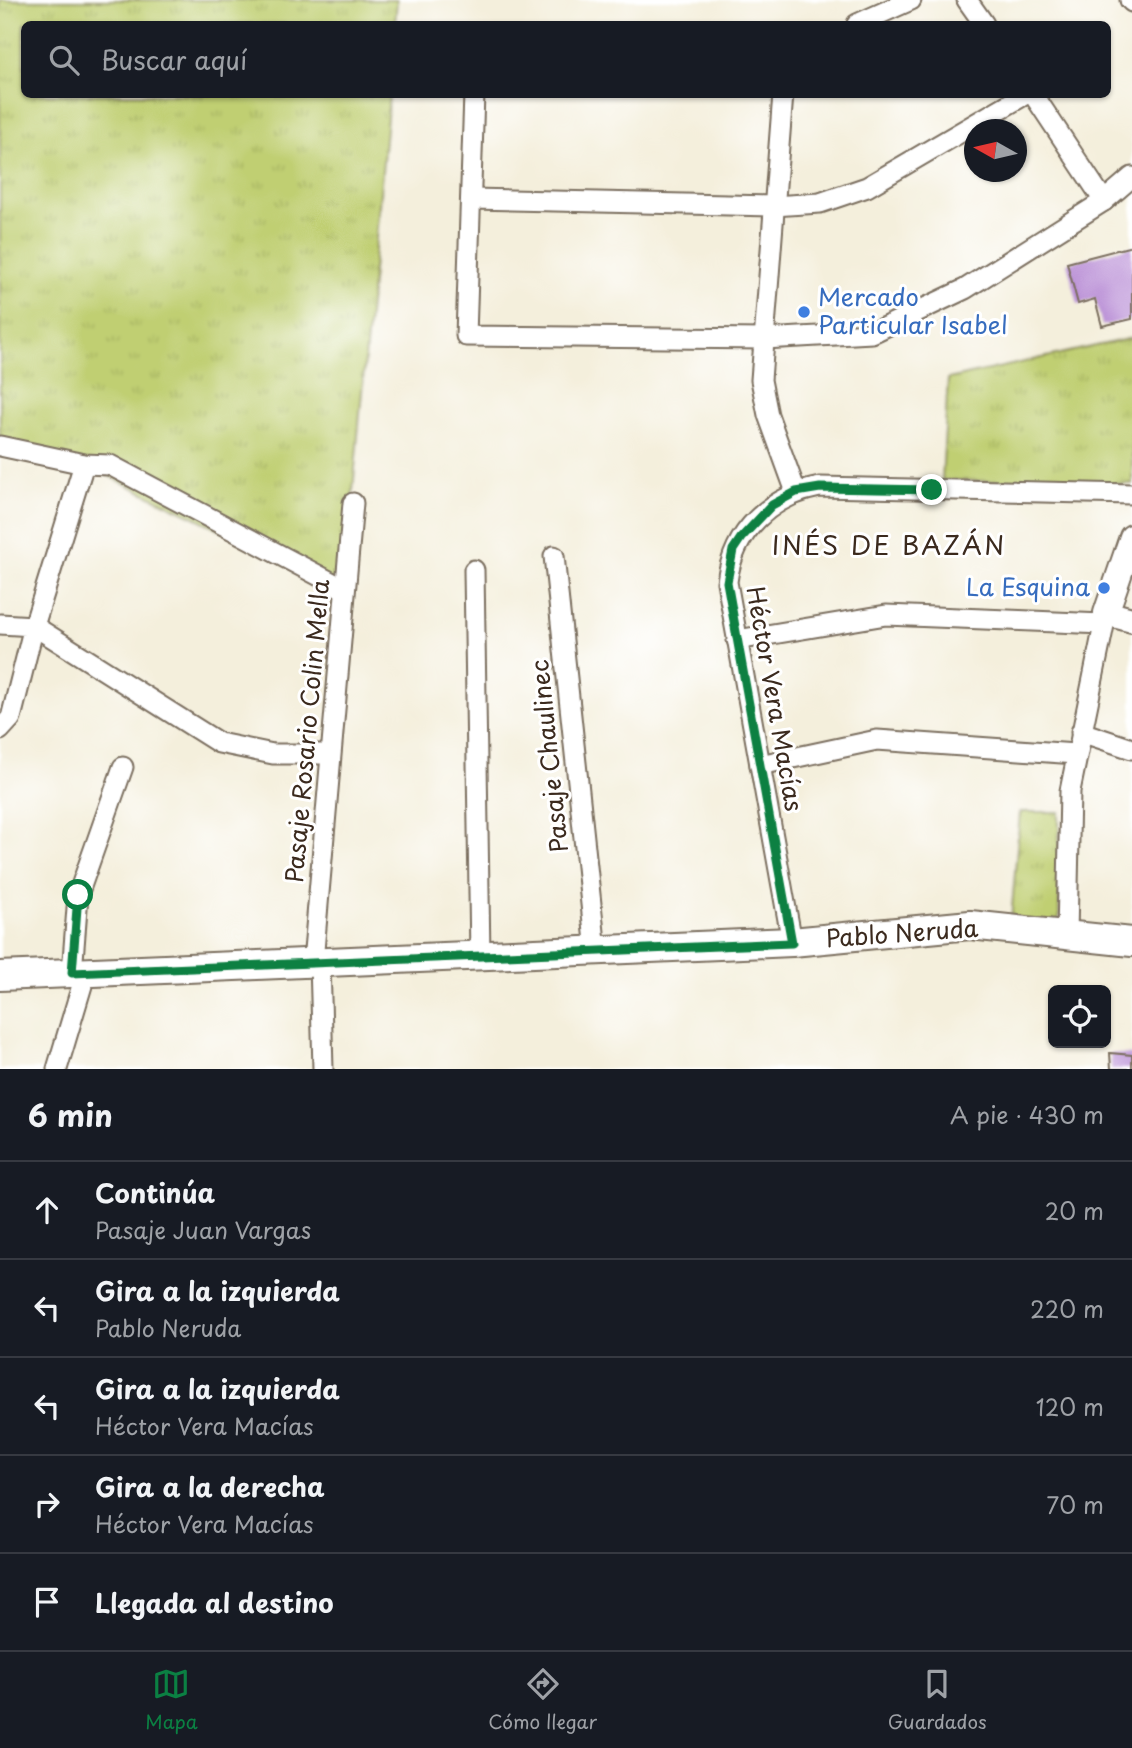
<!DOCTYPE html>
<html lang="es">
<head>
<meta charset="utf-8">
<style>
  :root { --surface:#171b24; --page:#20242c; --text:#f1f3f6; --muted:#9ea1a6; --line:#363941; --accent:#0b8043 }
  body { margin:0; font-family:"Playpen Sans",sans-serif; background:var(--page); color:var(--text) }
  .controls { position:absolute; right:21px; bottom:21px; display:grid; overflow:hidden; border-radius:10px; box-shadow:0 2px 5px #0004 }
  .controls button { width:63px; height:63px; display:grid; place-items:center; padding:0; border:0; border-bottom:2px solid var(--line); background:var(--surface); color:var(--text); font:35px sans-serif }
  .compass { position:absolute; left:964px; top:119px; width:63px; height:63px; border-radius:50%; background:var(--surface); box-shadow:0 2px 5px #0004; rotate:278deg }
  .stop { position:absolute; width:21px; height:21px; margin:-16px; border:5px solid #0b8043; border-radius:50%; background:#fff }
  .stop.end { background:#0b8043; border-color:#fff; box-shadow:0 2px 7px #0008 }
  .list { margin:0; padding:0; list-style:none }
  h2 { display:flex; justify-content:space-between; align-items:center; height:91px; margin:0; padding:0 28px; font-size:30px }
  h2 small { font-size:23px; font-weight:400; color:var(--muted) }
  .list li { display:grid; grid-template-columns:46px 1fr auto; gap:21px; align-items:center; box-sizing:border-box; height:98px; padding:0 28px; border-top:2px solid var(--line) }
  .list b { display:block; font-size:26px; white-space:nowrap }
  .list p { margin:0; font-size:23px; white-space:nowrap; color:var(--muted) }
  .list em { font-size:23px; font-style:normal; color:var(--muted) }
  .icon { flex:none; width:38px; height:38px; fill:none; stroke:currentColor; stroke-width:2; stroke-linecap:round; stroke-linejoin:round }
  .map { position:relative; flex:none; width:1132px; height:1069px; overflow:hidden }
  .search { position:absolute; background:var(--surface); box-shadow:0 2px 5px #0004; left:21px; right:21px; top:21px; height:77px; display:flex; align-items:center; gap:18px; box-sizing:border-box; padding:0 24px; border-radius:10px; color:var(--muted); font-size:26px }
  .sheet { height:581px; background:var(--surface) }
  nav { display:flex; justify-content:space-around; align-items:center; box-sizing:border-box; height:98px; border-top:2px solid var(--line); background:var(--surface); font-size:19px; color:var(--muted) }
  nav a { display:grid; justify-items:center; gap:4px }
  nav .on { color:var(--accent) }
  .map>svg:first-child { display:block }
  .grass { fill:url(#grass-tufts); stroke:#7e7c48; stroke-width:2 }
  .building { fill:#bb92d7 }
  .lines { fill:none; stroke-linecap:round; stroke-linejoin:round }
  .minor-casing { stroke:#7c6f60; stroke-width:23 }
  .tertiary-casing { stroke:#7c6f60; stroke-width:28 }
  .secondary-casing { stroke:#7c6f60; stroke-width:32 }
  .minor { stroke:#fff; stroke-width:19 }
  .tertiary { stroke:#fff; stroke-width:24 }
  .secondary { stroke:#fff; stroke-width:28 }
  .route { stroke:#0b8043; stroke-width:9 }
  .shop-dot { fill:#3f7fe0; stroke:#fff; stroke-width:2.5 }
  .labels { text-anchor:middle; stroke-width:6; stroke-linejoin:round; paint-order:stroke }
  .shop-label { font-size:24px; fill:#366cbe; stroke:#fff; text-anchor:start }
  .street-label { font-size:24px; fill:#3b2a1e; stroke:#fff }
  .neighbourhood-label { font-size:26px; letter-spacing:2px; fill:#3b2a1e; stroke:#fff }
</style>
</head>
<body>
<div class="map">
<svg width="1132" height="1069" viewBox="0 0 1132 1069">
  <defs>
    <pattern id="grass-tufts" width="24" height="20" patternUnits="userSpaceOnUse" patternTransform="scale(1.75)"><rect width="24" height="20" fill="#c0cf72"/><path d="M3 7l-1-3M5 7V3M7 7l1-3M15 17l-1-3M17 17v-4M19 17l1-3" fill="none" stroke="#a6b262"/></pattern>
  </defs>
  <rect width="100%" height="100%" fill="#fff"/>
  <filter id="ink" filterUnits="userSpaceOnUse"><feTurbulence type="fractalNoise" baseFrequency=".0143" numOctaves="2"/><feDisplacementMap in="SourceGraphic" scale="14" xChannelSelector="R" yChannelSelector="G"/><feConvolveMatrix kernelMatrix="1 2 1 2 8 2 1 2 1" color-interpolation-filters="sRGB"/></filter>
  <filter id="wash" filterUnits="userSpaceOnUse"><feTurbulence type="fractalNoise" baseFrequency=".00686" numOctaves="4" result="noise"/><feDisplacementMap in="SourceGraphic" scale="28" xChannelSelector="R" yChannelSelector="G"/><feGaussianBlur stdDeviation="1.57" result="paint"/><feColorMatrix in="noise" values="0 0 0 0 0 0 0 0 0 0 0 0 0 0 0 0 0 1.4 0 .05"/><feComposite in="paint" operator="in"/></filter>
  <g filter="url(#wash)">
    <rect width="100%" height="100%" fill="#f4efdc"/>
    <g class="grass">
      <polygon points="0,0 397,0 395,24 24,24 24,94 389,95 344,589 84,464 0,444"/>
      <polygon points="1132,338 1132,484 942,480 948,379"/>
      <polygon points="1020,812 1059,812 1059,925 1011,920"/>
    </g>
    <g id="blocks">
      <g class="building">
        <polygon points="1132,246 1132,319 1102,326 1095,299 1078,304 1067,263"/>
        <polygon points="1110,1053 1132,1055 1132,1069 1111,1069"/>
      </g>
    </g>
  </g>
  <g filter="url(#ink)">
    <use href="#blocks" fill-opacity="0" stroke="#7c6f60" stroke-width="2"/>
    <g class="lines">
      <g class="minor-casing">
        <g id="minor">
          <polyline points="967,0 984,24"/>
          <polyline points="1130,0 1132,2"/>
          <polyline points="857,24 911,0"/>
          <polyline points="474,94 466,336 764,339 872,333 965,289 1104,201 1132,177"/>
          <polyline points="783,94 761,380 768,415 796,492"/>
          <polyline points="1033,94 1104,201"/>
          <polyline points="471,199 773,206 820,203 867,187 1026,94"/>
          <polyline points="0,446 84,464 110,465 344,589"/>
          <polyline points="84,464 34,626 219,743 273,754 329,754"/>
          <polyline points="554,556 596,951"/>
          <polyline points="474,570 480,956"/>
          <polyline points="0,624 34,626 11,718 0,730"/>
          <polyline points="737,640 886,615 1103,624"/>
          <polyline points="1081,732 1132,749"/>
          <polyline points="760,765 877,740 1076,754"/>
          <polyline points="1067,935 1070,791 1106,615"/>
          <path d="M792,942L727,582C733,531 771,496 820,487L1132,494"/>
          <polyline points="313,962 353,503"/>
          <polyline points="320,962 323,1069"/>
          <polyline points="72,973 78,895 123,767"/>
          <polyline points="57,1069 86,972"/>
        </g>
      </g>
      <g class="tertiary-casing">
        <polyline id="tertiary" points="1132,537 1106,613 1132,620"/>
      </g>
      <g class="secondary-casing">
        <polyline id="secondary" points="0,976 792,942 970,925 1132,942"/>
      </g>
      <use href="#minor" class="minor"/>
      <use href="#tertiary" class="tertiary"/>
      <use href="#secondary" class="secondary"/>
    </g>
  </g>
  <g class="lines" filter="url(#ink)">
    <polyline class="route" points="78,895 72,973 792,943 727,582 733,550 741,538 772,505 796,492 820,488 932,490"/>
  </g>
  <g class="shop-dot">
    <circle cx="804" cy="312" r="7"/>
    <circle cx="1104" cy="588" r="7"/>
  </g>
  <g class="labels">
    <g class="shop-label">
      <text x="818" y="306">Mercado<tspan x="818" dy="28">Particular Isabel</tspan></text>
      <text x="1090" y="596" text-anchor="end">La Esquina</text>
    </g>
    <g class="street-label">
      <text transform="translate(774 699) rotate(80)" y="8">Héctor Vera Macías</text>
      <text transform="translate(308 731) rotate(-85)" y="8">Pasaje Rosario Colin Mella</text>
      <text transform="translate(550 756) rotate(-96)" y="8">Pasaje Chaulinec</text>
      <text transform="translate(902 934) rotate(-4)" y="8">Pablo Neruda</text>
    </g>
    <g class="neighbourhood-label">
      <text x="889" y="555">INÉS DE BAZÁN</text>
    </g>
  </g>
</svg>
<div class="controls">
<button><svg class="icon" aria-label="locate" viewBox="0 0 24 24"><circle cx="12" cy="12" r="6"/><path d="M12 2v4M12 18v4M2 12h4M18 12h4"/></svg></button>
</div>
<svg class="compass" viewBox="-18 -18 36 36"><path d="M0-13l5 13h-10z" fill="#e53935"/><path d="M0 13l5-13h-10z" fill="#9ea1a6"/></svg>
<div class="stop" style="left:78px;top:895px"></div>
<div class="stop end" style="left:932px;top:490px"></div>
<div class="search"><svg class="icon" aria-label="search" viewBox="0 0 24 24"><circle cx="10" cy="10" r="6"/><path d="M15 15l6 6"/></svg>Buscar aquí</div>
</div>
<section class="sheet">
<h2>6 min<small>A pie · 430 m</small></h2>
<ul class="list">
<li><svg class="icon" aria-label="ahead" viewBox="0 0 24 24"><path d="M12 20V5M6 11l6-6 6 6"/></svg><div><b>Continúa</b><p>Pasaje Juan Vargas</p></div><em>20 m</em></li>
<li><svg class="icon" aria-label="left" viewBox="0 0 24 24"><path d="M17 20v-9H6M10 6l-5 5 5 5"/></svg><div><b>Gira a la izquierda</b><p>Pablo Neruda</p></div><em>220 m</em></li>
<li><svg class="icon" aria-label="left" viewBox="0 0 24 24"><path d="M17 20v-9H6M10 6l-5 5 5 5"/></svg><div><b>Gira a la izquierda</b><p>Héctor Vera Macías</p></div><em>120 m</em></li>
<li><svg class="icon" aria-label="right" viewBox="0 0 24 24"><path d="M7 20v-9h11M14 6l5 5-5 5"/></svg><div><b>Gira a la derecha</b><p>Héctor Vera Macías</p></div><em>70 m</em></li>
<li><svg class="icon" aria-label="arrive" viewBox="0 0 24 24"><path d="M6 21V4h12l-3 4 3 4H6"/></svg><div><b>Llegada al destino</b></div></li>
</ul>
</section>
<nav>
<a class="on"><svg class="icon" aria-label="map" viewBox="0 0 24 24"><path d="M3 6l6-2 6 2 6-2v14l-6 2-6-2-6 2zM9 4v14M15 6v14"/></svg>Mapa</a>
<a><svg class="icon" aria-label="directions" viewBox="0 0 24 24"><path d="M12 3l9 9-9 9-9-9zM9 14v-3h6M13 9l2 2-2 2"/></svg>Cómo llegar</a>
<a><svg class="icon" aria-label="saved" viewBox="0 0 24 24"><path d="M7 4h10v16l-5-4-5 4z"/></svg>Guardados</a>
</nav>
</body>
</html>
